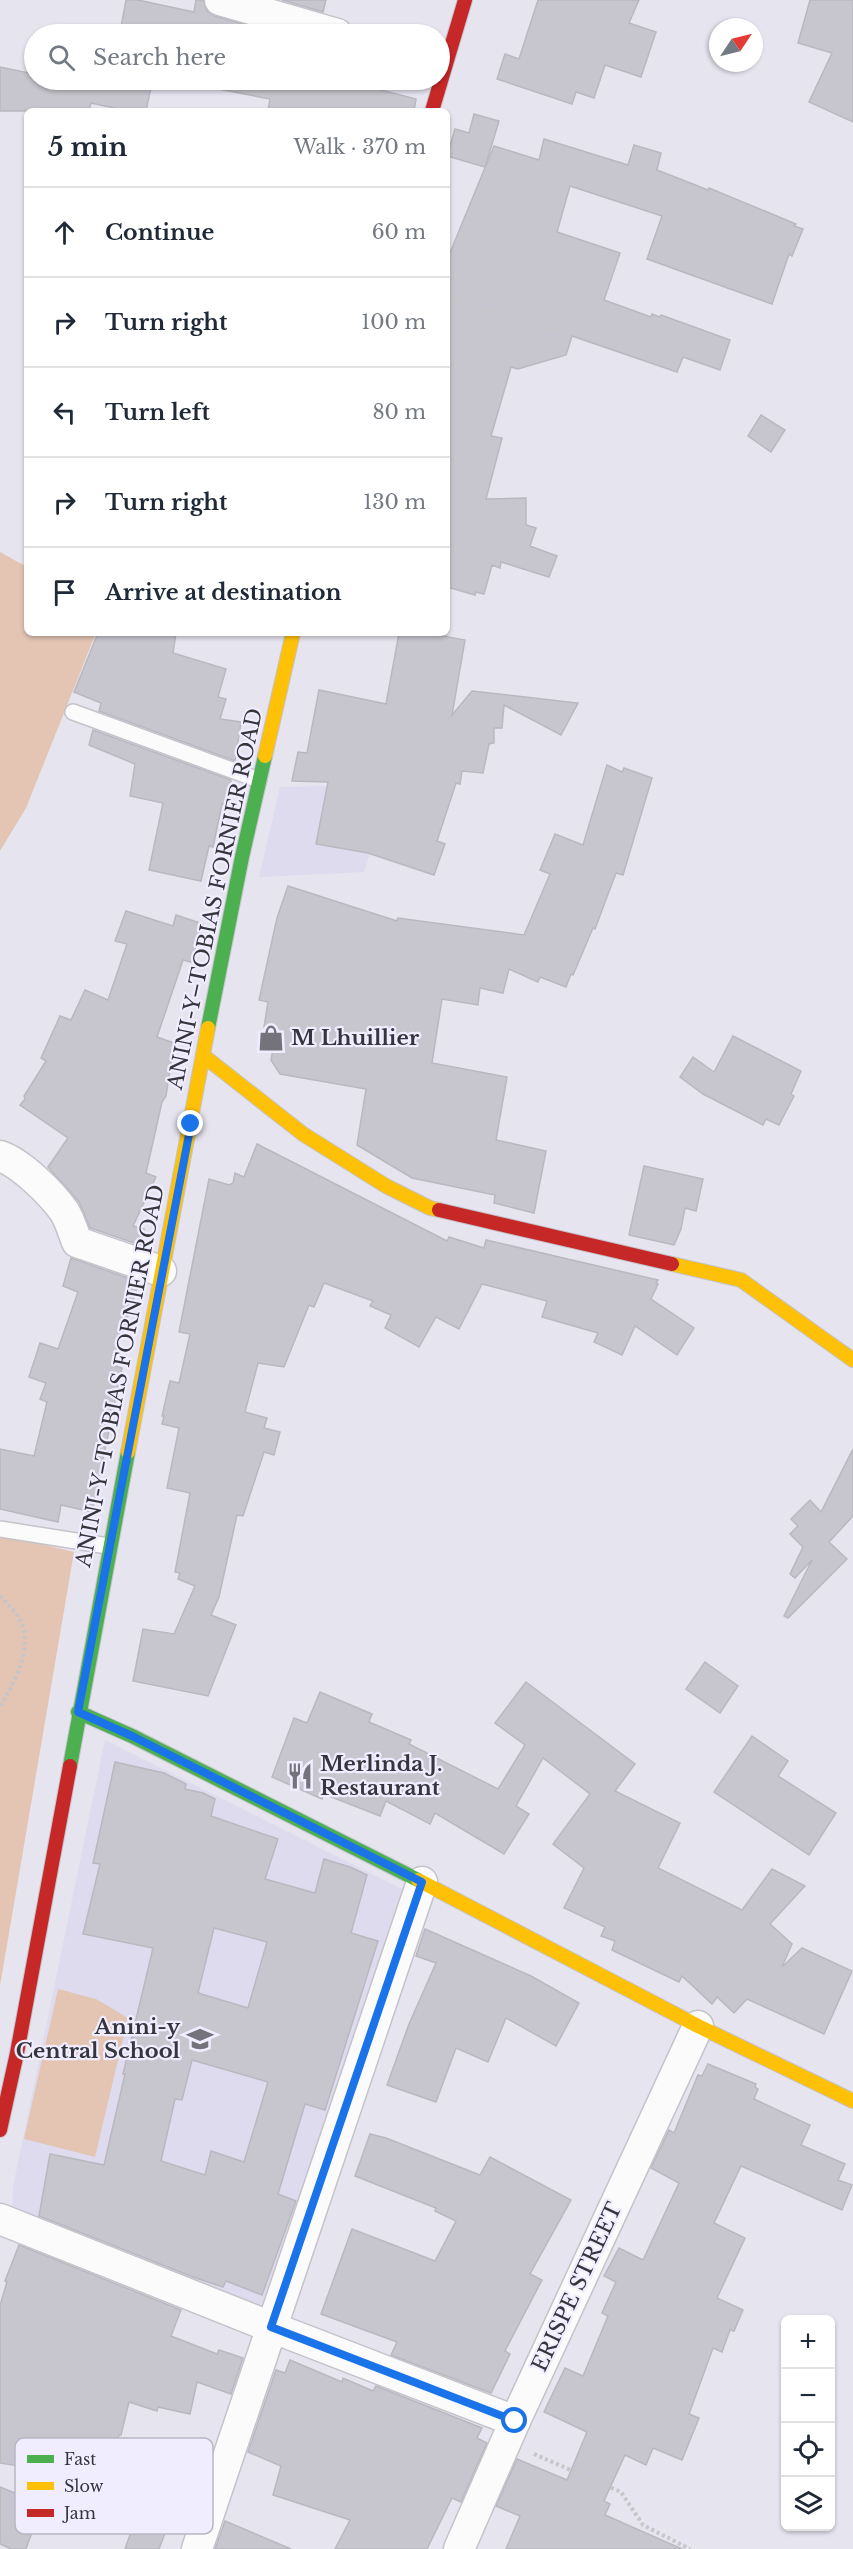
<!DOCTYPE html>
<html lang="en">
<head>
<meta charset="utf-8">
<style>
  :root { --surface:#fff; --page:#f6f6f7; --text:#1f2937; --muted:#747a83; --line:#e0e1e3 }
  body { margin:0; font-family:"Libre Baskerville",serif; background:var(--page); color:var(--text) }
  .controls { position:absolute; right:18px; bottom:18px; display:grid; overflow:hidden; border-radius:9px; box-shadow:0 2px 4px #0004 }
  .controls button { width:54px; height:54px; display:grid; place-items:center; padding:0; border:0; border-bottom:2px solid var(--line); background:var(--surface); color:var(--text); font:30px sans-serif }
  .compass { position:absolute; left:709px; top:18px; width:54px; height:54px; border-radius:50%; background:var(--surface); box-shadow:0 2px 4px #0004; rotate:55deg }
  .stop { position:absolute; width:18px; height:18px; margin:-14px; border:4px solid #1a73e8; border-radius:50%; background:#fff }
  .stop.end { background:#1a73e8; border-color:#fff; box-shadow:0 2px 6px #0008 }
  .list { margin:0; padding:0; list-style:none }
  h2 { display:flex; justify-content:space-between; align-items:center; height:78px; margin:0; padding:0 24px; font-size:26px }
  h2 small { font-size:20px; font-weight:400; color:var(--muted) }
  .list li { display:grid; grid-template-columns:39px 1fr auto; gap:18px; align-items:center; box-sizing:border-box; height:90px; padding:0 24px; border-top:2px solid var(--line) }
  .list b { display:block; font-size:22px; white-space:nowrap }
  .list em { font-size:20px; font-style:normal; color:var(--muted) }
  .icon { flex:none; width:33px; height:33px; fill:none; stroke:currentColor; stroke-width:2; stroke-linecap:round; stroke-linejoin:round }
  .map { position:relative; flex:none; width:853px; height:2549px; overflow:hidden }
  .search { position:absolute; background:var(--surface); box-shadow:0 2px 4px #0004; left:24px; top:24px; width:426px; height:66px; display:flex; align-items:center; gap:15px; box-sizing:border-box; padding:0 21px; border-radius:33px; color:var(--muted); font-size:22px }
  .panel { position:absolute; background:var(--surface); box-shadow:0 2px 4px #0004; left:24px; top:108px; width:426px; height:528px; border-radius:9px }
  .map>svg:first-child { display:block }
  .built { fill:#dddbed }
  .green { fill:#e4c5b4 }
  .building { fill:#c7c6ce; stroke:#b9b8c0; stroke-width:1.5; fill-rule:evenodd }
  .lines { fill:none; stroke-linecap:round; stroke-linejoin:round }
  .lane-casing { stroke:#c4c3ca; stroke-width:18 }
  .street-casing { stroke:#c4c3ca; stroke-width:33 }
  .fast-casing { stroke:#c4c3ca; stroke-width:16 }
  .slow-casing { stroke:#c4c3ca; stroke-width:16 }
  .jam-casing { stroke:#c4c3ca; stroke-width:16 }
  .path { stroke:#c6c5c8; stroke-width:4; stroke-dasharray:3 3; stroke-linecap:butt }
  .lane { stroke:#fbfbfc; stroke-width:15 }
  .street { stroke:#fbfbfc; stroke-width:30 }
  .fast { stroke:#4caf50; stroke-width:14 }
  .slow { stroke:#ffc107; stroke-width:14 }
  .jam { stroke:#c62828; stroke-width:14 }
  .route { stroke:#1a73e8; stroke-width:8 }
  .labels { text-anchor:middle; stroke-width:4.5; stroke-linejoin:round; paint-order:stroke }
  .street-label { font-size:21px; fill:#36353c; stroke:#efedff }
  .poi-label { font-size:21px; font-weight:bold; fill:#36353c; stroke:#efedff; text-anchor:start }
  .key { fill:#efedff; stroke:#b8b6c4; stroke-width:1.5 }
  .key-label { font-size:16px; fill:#36353c }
</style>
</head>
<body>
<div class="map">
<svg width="853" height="2549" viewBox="0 0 853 2549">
  <rect width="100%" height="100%" fill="#e6e4ee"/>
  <g class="built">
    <polygon points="392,785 364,872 259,877 280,787"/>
    <polygon points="105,1740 404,1890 267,2315 12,2215 13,2187"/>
  </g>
  <g class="green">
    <polygon points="0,552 27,567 27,633 96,633 26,808 0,851"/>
    <polygon points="0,1534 74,1552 0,1986"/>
    <polygon points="58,1989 96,1999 128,2018 95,2157 24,2139"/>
  </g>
  <g class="building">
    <polygon points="126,0 138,0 194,12 196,0 203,0 207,11 215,16 277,34 136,34 137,30 121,27"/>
    <polygon points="282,0 326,0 323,12"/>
    <polygon points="538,0 639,0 629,23 656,32 641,77 605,65 594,98 576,92 572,104 497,79 505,54 519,59"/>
    <polygon points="810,0 853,0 853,122 809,102 832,53 798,43"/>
    <polygon points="0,67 34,74 34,80 266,80 294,89 297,80 308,80 331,87 332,84 352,89 354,83 416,99 414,111 268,111 270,99 193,84 192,89 152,82 146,111 128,111 91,103 89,111 0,111"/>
    <polygon points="474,114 499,121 485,167 447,156 455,129 469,133"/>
    <polygon points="544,139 628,165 634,145 661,153 657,170 708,190 709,188 796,224 794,226 803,229 792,256 789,254 772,304 647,259 662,216 570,186 557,232 620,253 604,300 651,317 652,314 660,317 661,315 730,340 720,370 683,357 677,372 572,336 566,355 518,369 511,367 491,436 502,438 486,499 526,498 526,525 536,528 530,546 557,556 549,577 501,562 500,568 492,565 484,594 476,592 475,595 447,587 447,260 494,146 539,160"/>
    <polygon points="761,415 785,430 771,452 748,436"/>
    <polygon points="98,633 176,633 173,653 226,669 218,697 226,699 220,719 241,722 235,761 99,711 101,703 74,692"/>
    <polygon points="399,633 427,633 465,640 452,715 472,691 578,703 561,735 504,705 502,728 494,728 494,743 489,744 483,773 462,771 460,784 456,783 437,841 445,844 434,875 368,853 316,844 328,782 292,781 298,752 307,753 319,690 386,704"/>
    <polygon points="93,730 231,780 227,805 222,804 213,847 209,846 201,881 149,870 163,803 130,796 135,764 89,745"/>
    <polygon points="607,765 622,772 624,768 652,778 623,875 616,873 595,929 593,928 573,975 571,974 566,987 540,977 538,982 509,969 503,993 480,988 478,1005 442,999 432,1063 507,1077 496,1140 546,1151 534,1213 494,1203 495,1195 412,1178 357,1145 366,1089 280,1074 271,1060 274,1044 264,1043 267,1028 264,1027 268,1002 259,1000 277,918 288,886 397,921 398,918 524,935 550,874 540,870 555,834 583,845"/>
    <polygon points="126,911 173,926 176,915 203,924 191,962 183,960 157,1037 174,1043 166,1096 162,1102 146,1173 156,1177 133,1226 144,1229 140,1245 90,1228 79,1202 48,1167 68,1138 20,1105 25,1099 24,1096 46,1061 41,1058 60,1016 71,1020 85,990 108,1000 127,944 115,941"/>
    <polygon points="733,1036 801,1071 791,1094 794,1096 779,1125 766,1119 763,1125 703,1094 680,1077 693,1057 714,1072"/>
    <polygon points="257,1144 447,1241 449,1237 484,1248 486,1240 658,1280 656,1283 658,1284 651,1299 694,1328 677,1355 635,1326 622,1355 594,1342 598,1333 542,1317 547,1301 482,1284 459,1329 436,1317 419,1347 385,1328 391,1315 370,1306 373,1301 324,1283 314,1307 309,1305 284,1367 258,1363 245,1412 267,1418 264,1428 280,1432 274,1455 264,1452 243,1516 237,1515 219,1597 211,1615 236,1625 208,1696 133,1681 143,1629 174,1634 195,1586 178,1579 180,1573 175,1572 190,1493 167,1488 179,1428 162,1424 164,1416 162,1416 170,1381 179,1383 190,1334 179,1332 209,1179 229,1185 233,1183 235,1173 244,1177"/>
    <polygon points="644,1166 703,1179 696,1211 685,1208 681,1229 674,1245 629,1235"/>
    <polygon points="71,1258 139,1282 112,1365 122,1368 92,1512 61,1505 58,1522 0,1509 0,1449 34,1456 47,1402 40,1399 46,1383 29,1377 40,1343 58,1349 78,1292 63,1286"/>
    <polygon points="853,1449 853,1516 829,1542 847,1559 788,1618 784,1616 812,1560 795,1578 790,1574 803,1547 790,1534 798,1526 791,1519 810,1500 821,1512"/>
    <polygon points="705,1662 738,1686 720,1713 686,1689"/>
    <polygon points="526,1682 635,1764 615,1791 680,1823 658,1868 742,1910 772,1869 805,1886 770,1924 792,1944 782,1967 802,1948 852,1971 824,2034 747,1999 734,2013 717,1997 712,2004 682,1976 679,1982 612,1950 615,1941 601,1936 605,1927 564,1908 584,1868 553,1844 590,1794 543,1758 516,1806 529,1814 504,1854 435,1813 430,1824 386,1801 380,1816 324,1794 322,1799 272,1777 294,1718 307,1723 320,1692 372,1714 369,1722 411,1740 409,1744 498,1789 525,1745 495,1723"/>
    <polygon points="752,1736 788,1761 778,1776 836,1813 809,1855 714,1792"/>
    <path d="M115,1762L164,1773L186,1784L185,1789L203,1793L215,1799L211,1816L278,1839L265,1879L315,1893L324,1859L350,1867L367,1875L351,1933L378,1941L325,2110L305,2104L278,2194L296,2201L262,2295L226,2281L223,2287L193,2277L39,2216L50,2154L104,2165L125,2074H123L153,1948L83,1934L100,1864L93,1863ZM214,1928L267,1942L248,2008L198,1993ZM192,2060L268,2082L244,2162L211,2151L205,2175L161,2161L175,2099L182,2100Z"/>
    <polygon points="425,1929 531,1976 579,2003 556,2046 506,2018 488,2062 456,2048 436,2102 387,2085 409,2024 436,1963 416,1956"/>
    <polygon points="708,2064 756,2084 755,2087 758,2089 754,2099 810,2125 801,2145 845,2164 838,2180 852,2185 842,2210 741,2166 714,2223 745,2238 717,2298 743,2310 734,2331 730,2330 722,2352 713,2348 689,2414 699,2418 682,2460 653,2448 646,2465 625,2455 604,2501 610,2504 605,2515 682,2549 506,2549 520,2516 496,2506 517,2459 567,2480 587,2432 544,2412 565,2368 583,2376 608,2316 602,2313 616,2282 604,2276 619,2248 643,2260 679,2183 651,2168 669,2130 674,2133 698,2075 702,2076"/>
    <polygon points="370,2134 386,2138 480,2175 490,2157 571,2200 530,2274 542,2280 505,2351 510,2354 491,2393 391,2355 397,2342 321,2314 352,2229 435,2261 456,2221 435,2211 436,2208 355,2176"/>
    <polygon points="19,2245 181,2310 171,2336 217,2354 219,2350 243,2358 231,2394 197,2382 190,2414 158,2407 157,2411 129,2402 121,2435 119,2435 116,2445 94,2439 89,2477 0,2463 0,2305 7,2282 5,2281"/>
    <polygon points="290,2360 342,2382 343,2378 373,2391 376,2386 482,2428 477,2438 487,2443 461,2502 452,2498 427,2549 335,2549 350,2520 273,2495 281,2466 248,2452 276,2370 285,2373"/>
    <polygon points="0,2487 42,2504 26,2549 11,2549 0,2544"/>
    <polygon points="136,2518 167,2528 159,2549 125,2549"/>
    <polygon points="225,2521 291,2549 215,2549"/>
  </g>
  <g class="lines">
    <g class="lane-casing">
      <g id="lane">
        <polyline points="73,712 259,780"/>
        <polyline points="0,1529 108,1546"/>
      </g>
    </g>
    <g class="street-casing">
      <g id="street">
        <polyline points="220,0 337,34"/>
        <path d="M0,1156C21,1163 51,1193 64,1211C70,1220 73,1232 77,1242L161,1271"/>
        <polyline points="0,2219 271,2327 515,2421"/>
        <polyline points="197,2549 422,1882"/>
        <polyline points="459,2549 515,2421 698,2026"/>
      </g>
    </g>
    <g class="fast-casing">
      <g id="fast">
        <polyline points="208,1028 242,857 265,756"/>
        <polyline points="78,1712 132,1736 418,1880"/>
        <polyline points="70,1766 128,1452"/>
      </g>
    </g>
    <g class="slow-casing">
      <g id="slow">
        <polyline points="265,756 293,633"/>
        <polyline points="205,1057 303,1134 386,1186 430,1208 439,1210"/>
        <polyline points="672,1264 741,1280 853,1360"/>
        <polyline points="128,1452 208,1028"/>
        <polyline points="418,1880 698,2026 853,2101"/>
      </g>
    </g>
    <g class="jam-casing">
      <g id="jam">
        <polyline points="432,111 465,0"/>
        <polyline points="439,1210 672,1264"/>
        <polyline points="0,2130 17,2053 70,1766"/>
      </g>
    </g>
    <g class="path">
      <polyline points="447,298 565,334"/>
      <path d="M0,1596C9,1605 22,1618 24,1631C29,1655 13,1686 0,1706"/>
      <polyline points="534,2454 621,2492 643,2525 690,2549"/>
    </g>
    <use href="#lane" class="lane"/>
    <use href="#street" class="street"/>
    <use href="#fast" class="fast"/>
    <use href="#slow" class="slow"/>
    <use href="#jam" class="jam"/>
  </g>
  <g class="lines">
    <polyline class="route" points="191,1124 78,1712 132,1736 422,1882 271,2327 515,2421"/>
  </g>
  <defs>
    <g id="shop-bare" transform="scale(2.07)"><path d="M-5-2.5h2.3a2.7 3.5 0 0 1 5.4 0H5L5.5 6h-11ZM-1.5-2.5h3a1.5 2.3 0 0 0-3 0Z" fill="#74727a" stroke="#efedff" stroke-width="2.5" paint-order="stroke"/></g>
    <g id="restaurant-bare" transform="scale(2.07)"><path d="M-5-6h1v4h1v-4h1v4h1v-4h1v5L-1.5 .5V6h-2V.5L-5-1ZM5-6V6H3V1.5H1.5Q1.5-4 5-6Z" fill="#74727a" stroke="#efedff" stroke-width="2.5" paint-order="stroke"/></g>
    <g id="school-bare" transform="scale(2.07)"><path d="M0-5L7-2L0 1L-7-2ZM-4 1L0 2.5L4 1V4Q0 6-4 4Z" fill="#74727a" stroke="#efedff" stroke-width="2.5" paint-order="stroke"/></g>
  </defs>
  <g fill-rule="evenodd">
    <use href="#shop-bare" x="271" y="1038"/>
    <use href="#restaurant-bare" x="300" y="1776"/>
    <use href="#school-bare" x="200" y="2039"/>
  </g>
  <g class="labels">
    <g class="street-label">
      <text transform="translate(215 899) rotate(-78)" y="7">ANINI-Y–TOBIAS FORNIER ROAD</text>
      <text transform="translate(120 1376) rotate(-79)" y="7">ANINI-Y–TOBIAS FORNIER ROAD</text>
      <text transform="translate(577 2287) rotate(-65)" y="7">ERISPE STREET</text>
    </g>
    <g class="poi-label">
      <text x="291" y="1045">M Lhuillier</text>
      <text x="320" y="1771">Merlinda J.<tspan x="320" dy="24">Restaurant</tspan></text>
      <text x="180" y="2034" text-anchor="end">Anini-y<tspan x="180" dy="24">Central School</tspan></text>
    </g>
  </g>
  <rect x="15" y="2438" width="198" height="96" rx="9" class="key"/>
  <rect x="27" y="2455" width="27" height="8" fill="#4caf50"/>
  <rect x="27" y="2482" width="27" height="8" fill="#ffc107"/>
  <rect x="27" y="2509" width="27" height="8" fill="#c62828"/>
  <g class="key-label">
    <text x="64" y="2465">Fast</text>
    <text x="64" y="2492">Slow</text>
    <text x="64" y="2519">Jam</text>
  </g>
</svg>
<div class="controls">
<button>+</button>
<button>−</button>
<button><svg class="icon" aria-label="locate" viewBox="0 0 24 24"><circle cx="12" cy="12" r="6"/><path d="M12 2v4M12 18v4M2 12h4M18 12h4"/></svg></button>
<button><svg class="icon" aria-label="layers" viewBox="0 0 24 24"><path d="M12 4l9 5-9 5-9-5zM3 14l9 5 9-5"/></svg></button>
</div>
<svg class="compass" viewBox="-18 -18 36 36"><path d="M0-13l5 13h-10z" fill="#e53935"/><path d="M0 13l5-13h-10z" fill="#747a83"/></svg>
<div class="stop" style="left:515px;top:2421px"></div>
<div class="stop end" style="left:191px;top:1124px"></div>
<div class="search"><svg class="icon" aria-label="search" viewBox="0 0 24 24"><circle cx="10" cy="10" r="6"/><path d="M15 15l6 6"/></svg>Search here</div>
<section class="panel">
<h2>5 min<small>Walk · 370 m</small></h2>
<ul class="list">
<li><svg class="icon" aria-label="ahead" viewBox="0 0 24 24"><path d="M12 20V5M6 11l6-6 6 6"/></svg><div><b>Continue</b></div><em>60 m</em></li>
<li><svg class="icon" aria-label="right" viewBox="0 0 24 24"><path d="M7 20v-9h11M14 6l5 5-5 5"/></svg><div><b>Turn right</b></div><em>100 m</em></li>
<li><svg class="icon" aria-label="left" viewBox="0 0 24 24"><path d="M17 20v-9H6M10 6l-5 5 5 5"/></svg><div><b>Turn left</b></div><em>80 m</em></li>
<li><svg class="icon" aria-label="right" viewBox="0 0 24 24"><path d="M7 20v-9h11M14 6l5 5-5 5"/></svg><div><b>Turn right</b></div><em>130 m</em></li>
<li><svg class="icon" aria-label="arrive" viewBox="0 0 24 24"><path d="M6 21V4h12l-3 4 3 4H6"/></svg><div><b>Arrive at destination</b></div></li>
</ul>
</section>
</div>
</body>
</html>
